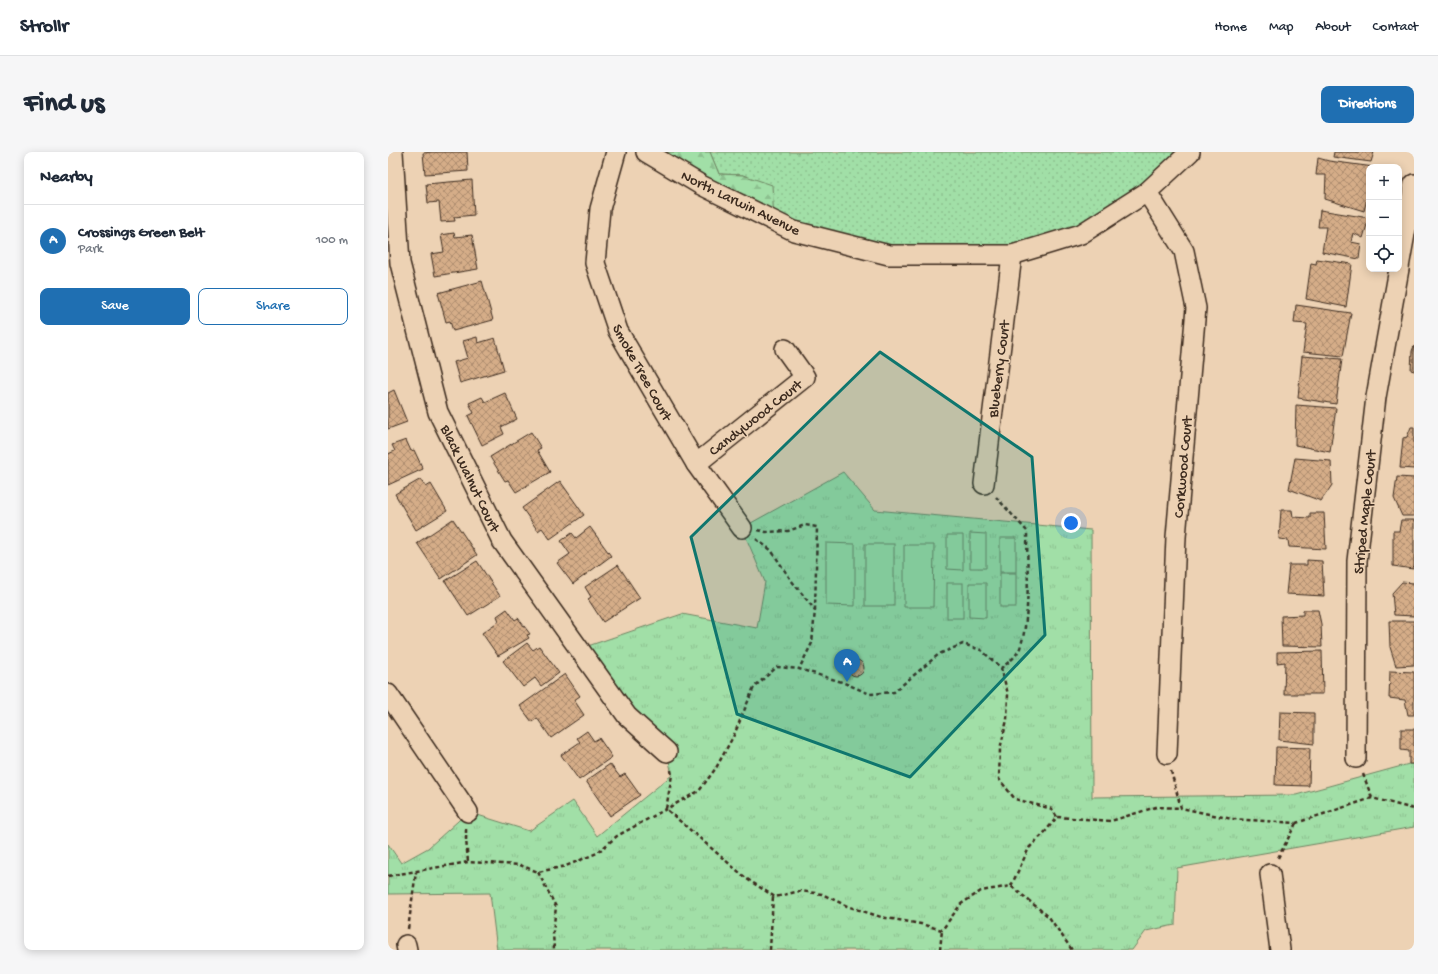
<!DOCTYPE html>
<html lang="en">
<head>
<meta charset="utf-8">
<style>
  :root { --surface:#fff; --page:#f6f6f7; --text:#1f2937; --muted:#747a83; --line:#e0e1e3; --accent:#1f6fb2 }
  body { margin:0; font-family:"Gochi Hand",sans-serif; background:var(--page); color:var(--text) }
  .controls { position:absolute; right:12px; top:12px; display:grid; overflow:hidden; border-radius:8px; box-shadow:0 2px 10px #0003 }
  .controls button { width:36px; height:36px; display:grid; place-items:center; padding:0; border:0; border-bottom:1px solid var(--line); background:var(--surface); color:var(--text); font:20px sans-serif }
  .you { position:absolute; left:683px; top:371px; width:14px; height:14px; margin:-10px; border:3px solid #fff; border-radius:50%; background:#1a73e8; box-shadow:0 0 0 6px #1a73e833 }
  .badge { display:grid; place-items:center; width:26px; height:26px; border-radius:50%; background:var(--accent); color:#fff; font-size:13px; font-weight:700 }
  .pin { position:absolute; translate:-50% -33px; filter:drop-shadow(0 1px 2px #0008) }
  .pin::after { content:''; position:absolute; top:21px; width:14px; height:12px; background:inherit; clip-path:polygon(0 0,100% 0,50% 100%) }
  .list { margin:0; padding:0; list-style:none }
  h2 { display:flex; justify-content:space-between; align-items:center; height:52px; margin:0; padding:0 16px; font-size:17px }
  h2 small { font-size:13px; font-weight:400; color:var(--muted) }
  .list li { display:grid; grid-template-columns:26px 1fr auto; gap:12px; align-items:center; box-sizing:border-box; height:72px; padding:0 16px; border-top:1px solid var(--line) }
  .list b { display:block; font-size:15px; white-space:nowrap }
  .list p { margin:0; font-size:13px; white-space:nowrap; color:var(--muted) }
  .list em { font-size:13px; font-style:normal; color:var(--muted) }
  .actions { display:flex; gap:8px; padding:12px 16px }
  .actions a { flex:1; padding:9px 0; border:1px solid var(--accent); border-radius:8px; text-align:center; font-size:14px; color:var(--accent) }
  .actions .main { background:var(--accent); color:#fff }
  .icon { flex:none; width:22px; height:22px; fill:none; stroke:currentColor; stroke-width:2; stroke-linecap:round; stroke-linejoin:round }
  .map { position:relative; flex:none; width:1026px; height:798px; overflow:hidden; border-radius:8px }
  header { display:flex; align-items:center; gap:24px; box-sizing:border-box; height:56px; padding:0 20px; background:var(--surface); border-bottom:1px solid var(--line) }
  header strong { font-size:19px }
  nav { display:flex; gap:22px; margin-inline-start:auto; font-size:14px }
  .intro { display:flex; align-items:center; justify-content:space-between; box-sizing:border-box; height:96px; padding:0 24px }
  h1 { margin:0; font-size:28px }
  .button { padding:10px 18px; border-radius:8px; background:var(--accent); color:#fff; font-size:14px; font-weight:700 }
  main { display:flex; gap:24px; padding:0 24px }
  aside { flex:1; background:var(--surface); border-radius:8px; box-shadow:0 2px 10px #0003 }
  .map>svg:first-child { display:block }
  .grass { fill:url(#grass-dots); stroke:#6e8462 }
  .forest { fill:url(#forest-firs); stroke:#6e8462 }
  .park { fill:url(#park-tufts); stroke:#6e8462 }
  .garden { fill:#a1dfa7; stroke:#6e8462 }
  .building { fill:url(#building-cross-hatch); stroke:#3b2a1e }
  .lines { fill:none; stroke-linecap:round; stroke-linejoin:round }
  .street-casing { stroke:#3b2a1e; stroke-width:22 }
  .path { stroke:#3b2a1e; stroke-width:2.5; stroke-dasharray:4 3; stroke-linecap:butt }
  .street { stroke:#edd2b4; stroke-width:19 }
  .marked { fill:#0f766e; fill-opacity:0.2; stroke:#0f766e; stroke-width:3; stroke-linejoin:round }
  .labels { text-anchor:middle; stroke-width:3; stroke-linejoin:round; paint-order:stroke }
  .street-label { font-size:15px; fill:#3b2a1e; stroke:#edd2b4 }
</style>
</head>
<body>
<header>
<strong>Strollr</strong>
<nav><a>Home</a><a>Map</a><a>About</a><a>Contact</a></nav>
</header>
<div class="intro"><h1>Find us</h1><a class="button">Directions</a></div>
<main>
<aside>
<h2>Nearby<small></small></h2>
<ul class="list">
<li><span class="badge">A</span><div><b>Crossings Green Belt</b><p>Park</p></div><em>100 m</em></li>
</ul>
<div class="actions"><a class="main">Save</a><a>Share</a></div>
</aside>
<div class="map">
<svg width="1026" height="798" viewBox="0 0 1026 798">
  <defs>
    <pattern id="grass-dots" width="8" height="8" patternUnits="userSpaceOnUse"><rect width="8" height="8" fill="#a1dfa7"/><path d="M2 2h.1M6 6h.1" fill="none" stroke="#8cc08f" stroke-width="1.8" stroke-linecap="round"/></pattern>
    <pattern id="forest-firs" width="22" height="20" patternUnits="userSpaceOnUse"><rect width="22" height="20" fill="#a1dfa7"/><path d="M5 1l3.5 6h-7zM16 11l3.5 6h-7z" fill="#8cc08f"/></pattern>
    <pattern id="park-tufts" width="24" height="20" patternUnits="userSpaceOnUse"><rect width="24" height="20" fill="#a1dfa7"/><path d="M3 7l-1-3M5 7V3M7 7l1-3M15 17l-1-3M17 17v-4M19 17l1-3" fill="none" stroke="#8cc08f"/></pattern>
    <pattern id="building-cross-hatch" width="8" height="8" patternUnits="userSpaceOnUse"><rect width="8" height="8" fill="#d5ad88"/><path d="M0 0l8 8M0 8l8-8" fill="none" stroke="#ae8d6f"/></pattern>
  </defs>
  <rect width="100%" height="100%" fill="#edd2b4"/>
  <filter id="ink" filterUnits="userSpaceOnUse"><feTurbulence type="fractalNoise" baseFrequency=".025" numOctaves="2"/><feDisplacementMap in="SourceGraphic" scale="8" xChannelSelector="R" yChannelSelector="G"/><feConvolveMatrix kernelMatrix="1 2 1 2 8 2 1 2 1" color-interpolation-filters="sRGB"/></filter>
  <g filter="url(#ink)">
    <polygon class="grass" points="322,0 802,0 693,82 624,103 501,103 386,69 355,23 331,22"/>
    <polygon class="forest" points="258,0 322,0 331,22 355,23 384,33 386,69"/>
    <polygon class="park" points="455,320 487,358 703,378 704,645 908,643 1021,612 1026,612 1026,675 789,716 787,773 758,779 744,798 109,798 102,741 0,742 0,692 13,711 40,696 80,660 141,679 185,649 209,684 284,623 279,600 191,497 294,462 369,476 377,430 354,376"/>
    <g class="garden">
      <polygon points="582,381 598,382 598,416 582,416"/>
      <polygon points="559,383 575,383 575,418 559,417"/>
      <rect x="612" y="386" width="16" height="34"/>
      <polygon points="438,391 467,392 467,454 438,453"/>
      <rect x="477" y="392" width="29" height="62"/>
      <polygon points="516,393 546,393 545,455 516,455"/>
      <rect x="612" y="421" width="16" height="34"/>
      <rect x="559" y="431" width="16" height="35"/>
      <polygon points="581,431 598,431 598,466 581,465"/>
    </g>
    <g class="building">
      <polygon points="45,0 79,0 80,19 37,22 35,1"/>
      <polygon points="946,0 986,0 983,10 945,5"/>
      <polygon points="930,6 941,9 986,15 981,15 981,38 976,59 937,47 938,23 928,23"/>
      <polygon points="84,28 86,63 66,65 67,69 53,70 51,50 40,51 38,32"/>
      <polygon points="932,58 981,66 975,86 965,81 963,90 973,92 971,107 934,100 938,75 930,75"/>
      <polygon points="66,81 67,85 84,83 90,117 47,124 43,102 56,100 53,83"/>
      <polygon points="929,107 964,112 958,155 918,147 923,111 928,112"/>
      <polygon points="94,129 105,168 65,179 62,169 58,170 50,141"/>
      <polygon points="908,153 963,161 955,204 915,200 919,172 906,171"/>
      <polygon points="89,185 90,191 107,186 116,218 72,231 66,210 80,206 75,189"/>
      <polygon points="1026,194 1026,219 1023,218 1024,199"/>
      <polygon points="914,204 954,207 948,252 910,246"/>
      <polygon points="6,238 19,270 0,277 0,241"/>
      <polygon points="117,241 129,267 113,275 116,282 94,293 80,264 86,261 81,251 94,245 97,250"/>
      <polygon points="908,253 948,256 942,300 907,293"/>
      <polygon points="1023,275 1026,275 1026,317 1012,316 1015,286 1019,285"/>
      <polygon points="143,280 153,296 149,298 162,320 128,340 120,328 117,329 102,305"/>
      <polygon points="18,288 23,299 26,298 35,317 0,333 0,302 7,299 4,293"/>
      <polygon points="907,306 943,309 944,333 933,349 901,337"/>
      <polygon points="1009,325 1026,326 1026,364 1014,364 1006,346"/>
      <polygon points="33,327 38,335 43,332 59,359 28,378 7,342"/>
      <polygon points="172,329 196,363 162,387 154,376 150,379 134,356"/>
      <polygon points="893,358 904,358 905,365 922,366 922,361 936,361 938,397 901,395 900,388 891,387"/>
      <polygon points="65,367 89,403 53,427 29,391"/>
      <polygon points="1013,368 1026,368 1026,413 1025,417 1005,414 1005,379 1011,379"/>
      <polygon points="202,375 223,404 185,432 169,411 182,402 173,389 184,381 188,386"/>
      <polygon points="919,408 934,409 936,444 898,442 901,413 919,413"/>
      <polygon points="89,409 112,444 80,464 57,429"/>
      <polygon points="230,413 252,446 215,470 200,447 203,445 197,435"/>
      <polygon points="1014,430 1026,431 1026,464 1006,463 1004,441"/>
      <polygon points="119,457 127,468 130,466 142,482 139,483 141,486 110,504 94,481 111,469 109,464"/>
      <polygon points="915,458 930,458 933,472 934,495 894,494 893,464 915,463"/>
      <polygon points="1001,469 1026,469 1026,513 1008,514 1002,495"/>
      <polygon points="139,491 145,498 151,494 171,521 153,534 147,526 135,535 115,509"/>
      <polygon points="934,499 935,542 896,542 897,510 889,511 889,500"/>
      <circle cx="468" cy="516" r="8"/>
      <polygon points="1002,519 1026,520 1026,563 1020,563 1017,548 1001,546"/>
      <polygon points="177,522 192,544 186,548 196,563 163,586 149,566 144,570 132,554"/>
      <polygon points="892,560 926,561 926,592 891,588"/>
      <polygon points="1013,577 1026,577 1026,612 1021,612 1021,599 1013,598"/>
      <polygon points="199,579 206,589 211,586 224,605 191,628 173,603 192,590 189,586"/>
      <polygon points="888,595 922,596 921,634 887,633"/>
      <polygon points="222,612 232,625 237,622 252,643 222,664 198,629"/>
    </g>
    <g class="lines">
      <g class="street-casing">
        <g id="street">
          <polyline points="5,0 12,111 50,260 114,389 239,564 279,600"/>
          <polyline points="228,0 212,57 207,111 230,179 308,312 354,376"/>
          <polyline points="258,0 313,33 406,79 501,103 624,103 693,82 759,40 802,0"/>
          <polyline points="759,40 796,99 808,156 788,385 779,602"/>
          <polyline points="1011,115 1026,32"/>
          <polyline points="308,312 417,225 397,197"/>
          <polyline points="596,332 624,103"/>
          <polyline points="0,542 80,660"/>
          <polyline points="968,606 969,409 988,245 1011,117"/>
          <polyline points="882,722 892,798"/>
          <polyline points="18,793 19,798"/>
        </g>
      </g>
      <g class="path">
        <path d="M608,345L639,379C639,413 643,464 632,496C628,505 621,510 613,516"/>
        <polyline points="370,378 378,380 400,379 417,373 429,375 427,458"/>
        <polyline points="368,387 383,398 403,428 427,458 424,491 411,517"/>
        <polyline points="283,618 284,623 278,657 359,727 387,745 412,739 434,742 459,754 493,765 533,772 554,778 573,752 593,739 623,734 661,765 684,798"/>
        <polyline points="783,619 793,656 844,667 908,671 984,646 1026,657"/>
        <polyline points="975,622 984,646"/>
        <polyline points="78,677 78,687 80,710"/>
        <polyline points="890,706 908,671"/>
        <polyline points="150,720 168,755 165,780 166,798"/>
        <polyline points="0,724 80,710 132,713 150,720 178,714 209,701 229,684 311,639 328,616 346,583 366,535 389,515 411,517 454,530 482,542 506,540 551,502 575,492 593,498 613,516 620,542 619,568 612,597 611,627 627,647 664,657 669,665"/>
        <polyline points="623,734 641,696 657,680 669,665 723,669 768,655 793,656"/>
        <polyline points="20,777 28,720"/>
        <polyline points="382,798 385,744"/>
        <polyline points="552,798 554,778"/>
      </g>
      <use href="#street" class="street"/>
    </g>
  </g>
  <path class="marked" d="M492,200L644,305L657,483L522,625L349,562L303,385Z"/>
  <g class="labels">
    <g class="street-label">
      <text transform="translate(353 50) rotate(26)" y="5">North Larwin Avenue</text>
      <text transform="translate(610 217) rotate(-83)" y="5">Blueberry Court</text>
      <text transform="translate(255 220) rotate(61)" y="5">Smoke Tree Court</text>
      <text transform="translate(367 265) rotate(-38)" y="5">Candywood Court</text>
      <text transform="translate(794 315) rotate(-85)" y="5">Corkwood Court</text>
      <text transform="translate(83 326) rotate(64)" y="5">Black Walnut Court</text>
      <text transform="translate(976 360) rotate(-84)" y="5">Striped Maple Court</text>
    </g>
  </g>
</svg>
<div class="controls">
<button>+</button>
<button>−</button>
<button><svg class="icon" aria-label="locate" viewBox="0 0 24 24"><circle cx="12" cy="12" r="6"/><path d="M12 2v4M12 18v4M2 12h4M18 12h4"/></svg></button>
</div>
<div class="you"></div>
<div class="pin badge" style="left:459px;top:530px">A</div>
</div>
</main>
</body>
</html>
